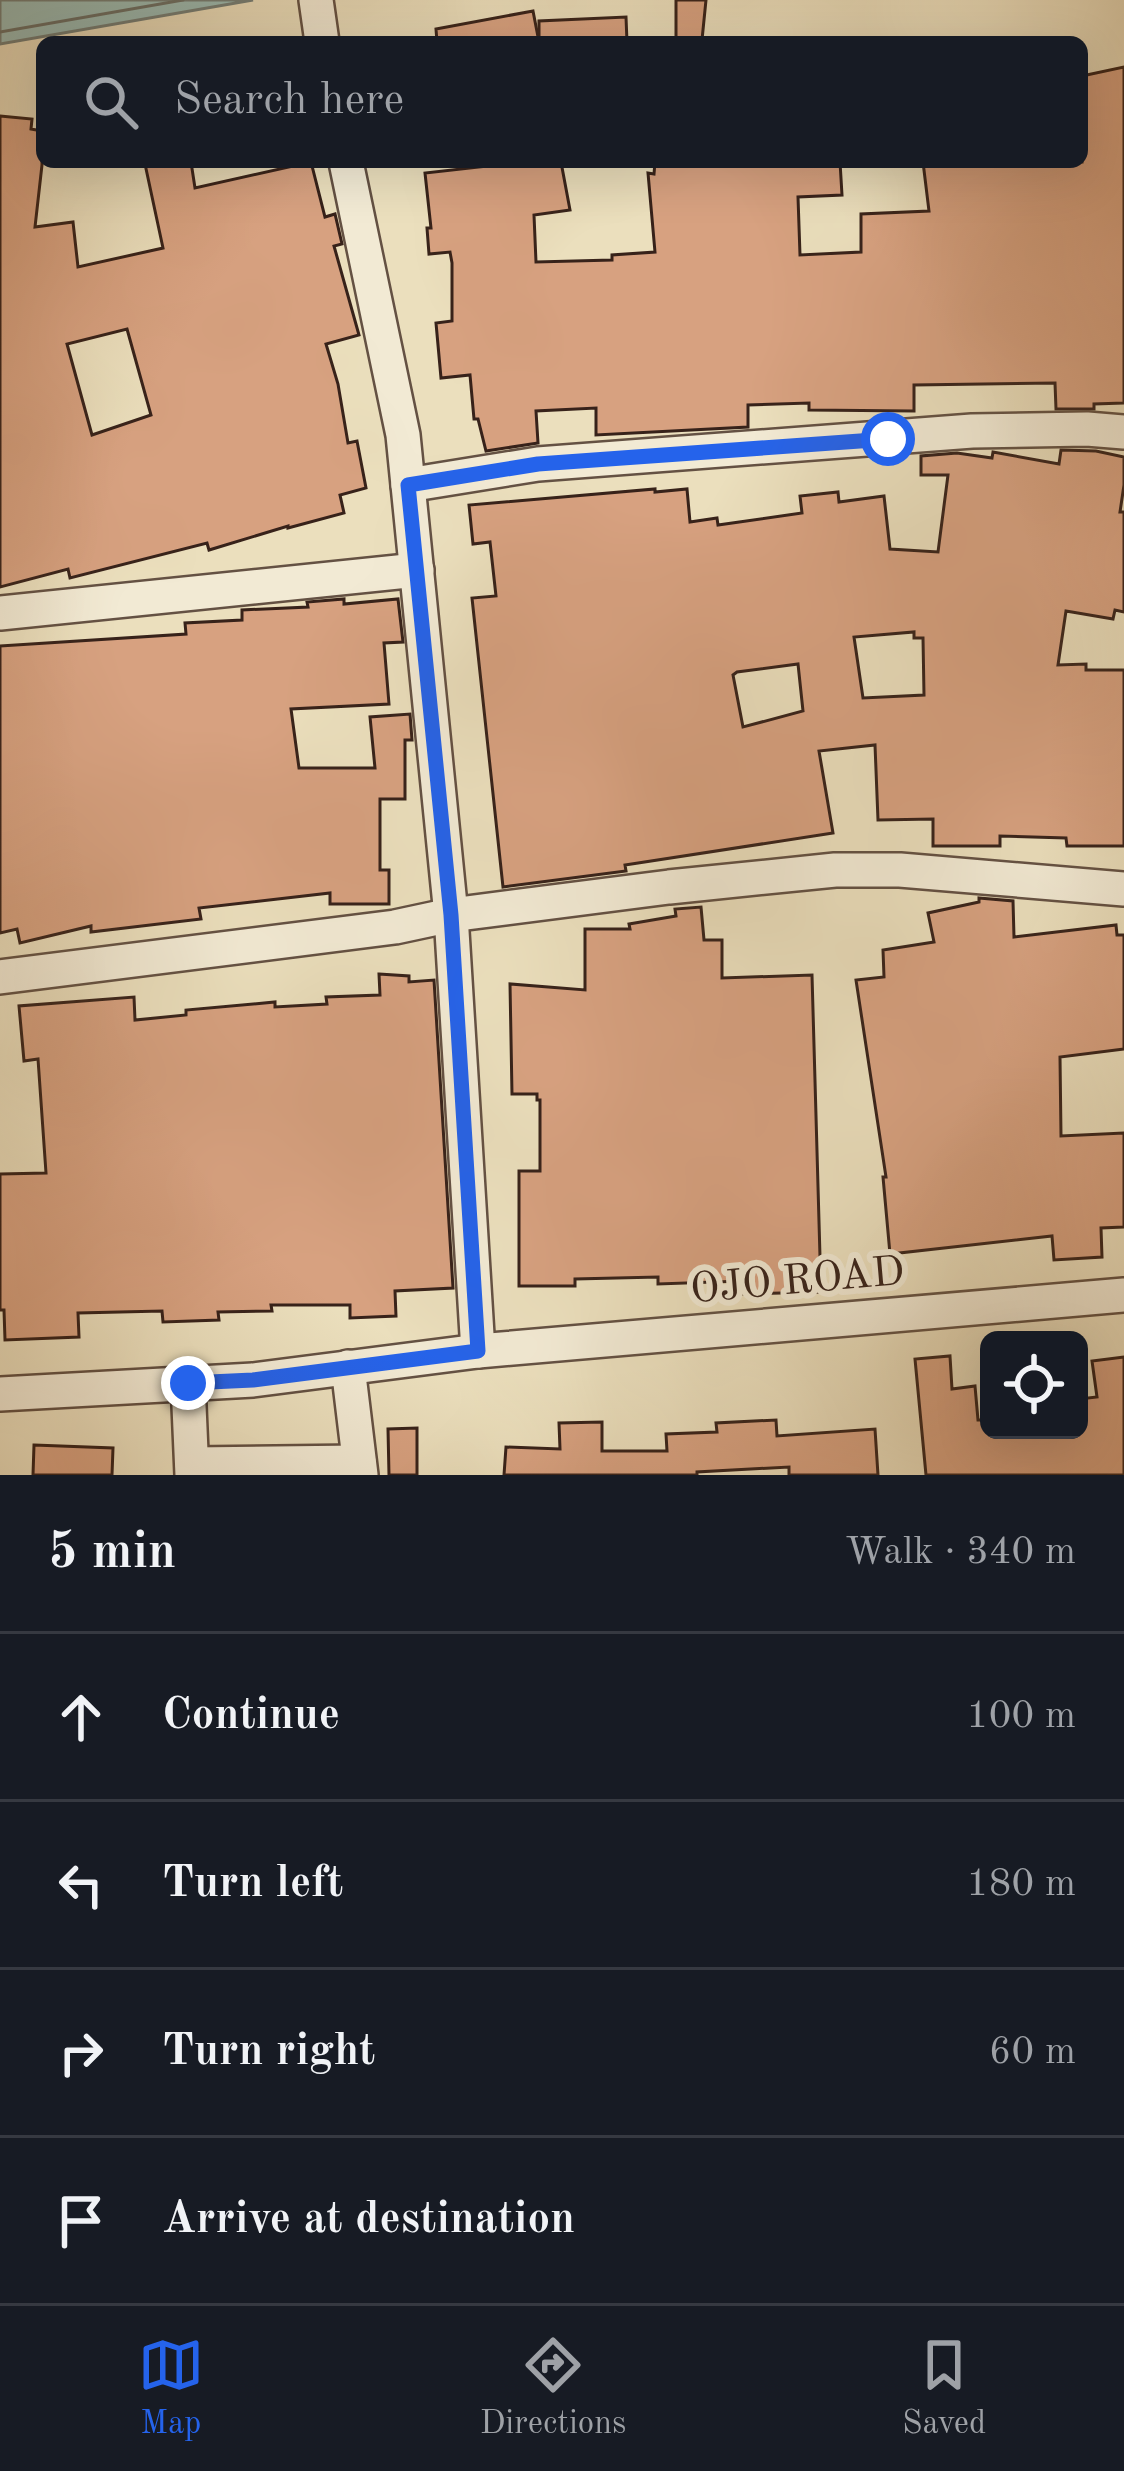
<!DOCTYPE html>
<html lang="en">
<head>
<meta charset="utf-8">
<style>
  :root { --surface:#171b24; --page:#242831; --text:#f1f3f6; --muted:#9ea1a6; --line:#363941; --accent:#2563eb }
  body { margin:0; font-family:"Old Standard TT",serif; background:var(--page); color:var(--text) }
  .controls { position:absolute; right:36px; bottom:36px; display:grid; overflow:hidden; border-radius:18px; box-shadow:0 12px 48px #0002 }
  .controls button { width:108px; height:108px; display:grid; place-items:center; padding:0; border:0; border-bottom:3px solid var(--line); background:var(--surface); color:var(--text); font:60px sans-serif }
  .stop { position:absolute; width:36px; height:36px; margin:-27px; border:9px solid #2563eb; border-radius:50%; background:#fff }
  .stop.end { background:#2563eb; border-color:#fff; box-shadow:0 3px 12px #0008 }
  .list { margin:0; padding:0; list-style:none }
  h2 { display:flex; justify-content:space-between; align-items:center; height:156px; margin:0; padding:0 48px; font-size:51px }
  h2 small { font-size:39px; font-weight:400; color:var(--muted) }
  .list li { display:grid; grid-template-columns:78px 1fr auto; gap:36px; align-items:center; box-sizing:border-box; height:168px; padding:0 48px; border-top:3px solid var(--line) }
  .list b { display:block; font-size:45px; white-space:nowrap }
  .list em { font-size:39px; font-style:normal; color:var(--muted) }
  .icon { flex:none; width:66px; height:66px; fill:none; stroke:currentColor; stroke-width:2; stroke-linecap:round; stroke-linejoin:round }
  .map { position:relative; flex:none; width:1124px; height:1475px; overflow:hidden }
  .search { position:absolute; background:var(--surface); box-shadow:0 12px 48px #0002; left:36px; right:36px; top:36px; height:132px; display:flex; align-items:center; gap:30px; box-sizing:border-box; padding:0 42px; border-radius:18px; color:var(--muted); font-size:45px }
  .sheet { height:828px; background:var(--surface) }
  nav { display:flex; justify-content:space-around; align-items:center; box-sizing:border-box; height:168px; border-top:3px solid var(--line); background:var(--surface); font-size:33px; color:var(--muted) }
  nav a { display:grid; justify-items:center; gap:6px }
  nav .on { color:var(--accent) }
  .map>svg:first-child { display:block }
  .water { fill:#99bcb6; stroke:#727e78; stroke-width:3 }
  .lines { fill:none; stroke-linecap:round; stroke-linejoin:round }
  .shore { stroke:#686f68; stroke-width:3 }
  .building { fill:#d7a180; stroke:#37221a; stroke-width:3; fill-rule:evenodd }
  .minor-casing { stroke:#645143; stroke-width:38 }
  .minor { stroke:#f2ead4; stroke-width:33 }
  .route { stroke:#2563eb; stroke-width:15 }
  .labels { text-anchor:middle; stroke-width:12; stroke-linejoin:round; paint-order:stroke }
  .street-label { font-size:42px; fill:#37221a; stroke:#f2ead4 }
</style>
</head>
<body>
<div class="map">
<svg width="1124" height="1475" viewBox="0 0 1124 1475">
  <rect width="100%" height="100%" fill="#ebdfbd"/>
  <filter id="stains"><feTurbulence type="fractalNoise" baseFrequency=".00167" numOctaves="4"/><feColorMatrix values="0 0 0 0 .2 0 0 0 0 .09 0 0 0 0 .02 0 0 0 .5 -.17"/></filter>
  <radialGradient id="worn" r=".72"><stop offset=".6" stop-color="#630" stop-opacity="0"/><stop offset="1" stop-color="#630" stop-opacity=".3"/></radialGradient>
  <polygon class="water" points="0,0 253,0 0,44"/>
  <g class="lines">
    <polyline class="shore" points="0,32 183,0"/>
  </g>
  <g class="building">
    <polygon points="676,0 706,0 702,40 676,40"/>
    <polygon points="533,11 539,42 437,42 436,29"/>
    <polygon points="626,17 627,42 539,42 539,21"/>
    <polygon points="1124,67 1124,403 1094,404 1094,409 1056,409 1055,383 914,385 914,411 809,410 809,403 748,405 748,427 596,435 596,408 536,411 538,443 486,451 478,419 474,419 470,375 441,378 436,323 452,321 452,263 450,252 429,254 427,228 431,228 425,173 523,162 561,162 570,210 534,215 536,262 612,260 612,255 655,252 648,173 654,174 655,162 840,162 842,195 798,197 800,255 861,252 861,214 929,211 923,162 1082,162 1082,76"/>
    <path d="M0,116L32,119L31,129L42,131V165L35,227L73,222L78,267L163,248L145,164L191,162L195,188L311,162L325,217L335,214L342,244L334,246L359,335L326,344L338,384L348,443L357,441L366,488L340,495L344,513L288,528V526L209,550L207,543L70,578L68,569L0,587ZM127,329L151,415L92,435L67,344Z"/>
    <path d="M1061,450L1096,451L1124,457V485L1120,512H1124V612L1115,610L1113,619L1066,611L1058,665L1086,664V670H1124V846H1067L1066,838L1000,836V846H933V819L878,820L875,745L819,751L833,833L625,865L626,871L503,887L472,598L496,596L490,542L473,544L469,505L655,489V492L687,489L690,522L717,518L718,525L802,513L800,496L838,492L839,502L884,496L890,549L938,552L948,475H921V456L957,453L992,458L993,452L1059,464ZM914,632V638H923L924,695L863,698L854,637ZM798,664L803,711L743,727L733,675L737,672Z"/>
    <polygon points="344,599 344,604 398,599 403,642 384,643 389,704 291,709 299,768 375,768 370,717 410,714 412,740 405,740 405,799 380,799 380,870 389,870 389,904 330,904 330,893 199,908 201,919 91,932 91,926 20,943 17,929 0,933 0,646 186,634 185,623 242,620 242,610 308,607 307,602"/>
    <polygon points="979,898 1013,901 1014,937 1116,925 1117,935 1124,935 1124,1049 1060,1057 1061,1136 1124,1133 1124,1227 1101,1228 1102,1257 1054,1260 1052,1236 890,1254 883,1177 886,1177 856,980 884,977 883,950 934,942 928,913 979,902"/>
    <polygon points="701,907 704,940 722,940 722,978 812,975 821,1292 742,1294 742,1281 658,1284 658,1277 575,1279 575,1286 519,1286 519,1171 540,1171 540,1100 537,1100 537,1094 512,1094 510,984 585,990 585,929 630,929 629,924 676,916 675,909"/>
    <polygon points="379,974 409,976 409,982 434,980 453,1288 395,1291 396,1316 350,1318 350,1305 271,1305 272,1311 218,1312 219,1320 163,1322 162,1311 78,1313 79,1337 5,1340 4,1310 0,1310 0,1174 46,1173 38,1059 24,1061 19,1006 134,997 135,1020 186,1015 186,1010 275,1002 275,1007 327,1004 326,997 380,995"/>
    <polygon points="950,1356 952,1389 975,1386 978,1420 989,1420 989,1430 1079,1430 1079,1399 1097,1397 1092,1361 1124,1357 1124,1475 926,1475 915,1359"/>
    <polygon points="776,1420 777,1436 875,1429 878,1475 789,1475 789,1467 697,1472 697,1475 504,1475 506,1447 560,1449 559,1423 602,1422 602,1451 667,1451 666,1434 717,1432 716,1423"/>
    <polygon points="417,1428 417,1475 389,1475 388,1429"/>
    <polygon points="34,1445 113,1448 112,1475 33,1475"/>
  </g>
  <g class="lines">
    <g class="minor-casing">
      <g id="minor">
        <polyline points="316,0 322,42"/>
        <polyline points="346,162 403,435 451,915 478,1351"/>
        <polyline points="408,485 538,464 972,431 1087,429 1124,432"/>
        <polyline points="0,613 417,570"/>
        <polyline points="0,977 395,927 451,915 669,887 835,870 900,870 1124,889"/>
        <polyline points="348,1367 361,1475"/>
        <polyline points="188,1383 192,1475"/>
        <polyline points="0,1394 253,1380 478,1351 1124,1295"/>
        <polyline points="192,1464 359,1462"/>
      </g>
    </g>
    <use href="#minor" class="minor"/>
  </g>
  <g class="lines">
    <polyline class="route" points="188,1383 253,1380 478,1351 451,915 408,485 538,464 888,439"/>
  </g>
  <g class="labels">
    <g class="street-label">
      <text transform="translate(797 1278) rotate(-5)" y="15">OJO ROAD</text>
    </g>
  </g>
  <rect width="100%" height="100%" filter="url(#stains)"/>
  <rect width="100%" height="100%" fill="url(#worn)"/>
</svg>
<div class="controls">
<button><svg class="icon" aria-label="locate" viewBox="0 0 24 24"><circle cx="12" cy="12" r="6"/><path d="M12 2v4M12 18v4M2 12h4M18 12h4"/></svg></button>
</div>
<div class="stop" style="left:888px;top:439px"></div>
<div class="stop end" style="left:188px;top:1383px"></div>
<div class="search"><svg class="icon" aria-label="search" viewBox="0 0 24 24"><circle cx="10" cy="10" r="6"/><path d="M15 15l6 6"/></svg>Search here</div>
</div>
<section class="sheet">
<h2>5 min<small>Walk · 340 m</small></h2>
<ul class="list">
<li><svg class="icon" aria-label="ahead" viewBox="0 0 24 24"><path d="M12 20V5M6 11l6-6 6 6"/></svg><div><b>Continue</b></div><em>100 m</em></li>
<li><svg class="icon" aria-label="left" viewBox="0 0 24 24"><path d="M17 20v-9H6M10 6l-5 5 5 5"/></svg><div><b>Turn left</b></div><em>180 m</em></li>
<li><svg class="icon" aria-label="right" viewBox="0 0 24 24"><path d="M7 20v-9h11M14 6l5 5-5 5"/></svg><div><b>Turn right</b></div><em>60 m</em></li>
<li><svg class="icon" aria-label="arrive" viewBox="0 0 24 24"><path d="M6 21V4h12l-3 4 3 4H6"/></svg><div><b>Arrive at destination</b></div></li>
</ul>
</section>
<nav>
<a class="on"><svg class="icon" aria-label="map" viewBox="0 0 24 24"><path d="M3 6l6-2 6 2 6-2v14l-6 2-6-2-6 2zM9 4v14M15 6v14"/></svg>Map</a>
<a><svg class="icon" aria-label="directions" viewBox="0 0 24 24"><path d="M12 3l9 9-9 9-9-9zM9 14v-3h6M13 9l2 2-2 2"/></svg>Directions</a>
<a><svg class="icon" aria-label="saved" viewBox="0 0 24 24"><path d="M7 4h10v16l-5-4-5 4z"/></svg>Saved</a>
</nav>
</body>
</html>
